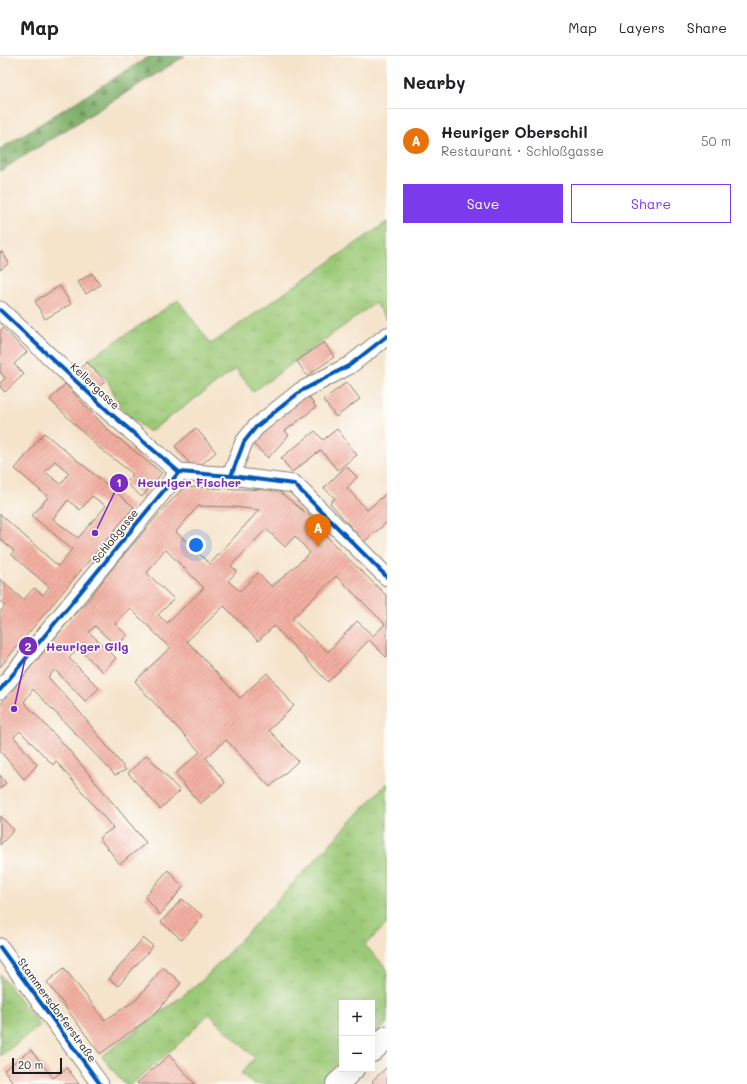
<!DOCTYPE html>
<html lang="en">
<head>
<meta charset="utf-8">
<style>
  :root { --surface:#fff; --page:#f2f2f2; --text:#202124; --muted:#757577; --line:#e0e0e0; --accent:#7c3aed }
  body { margin:0; font-family:Mali,sans-serif; background:var(--page); color:var(--text) }
  .controls { position:absolute; right:12px; bottom:12px; display:grid; overflow:hidden; border-radius:0px; box-shadow:0 4px 16px #0002 }
  .controls button { width:36px; height:36px; display:grid; place-items:center; padding:0; border:0; border-bottom:1px solid var(--line); background:var(--surface); color:var(--text); font:20px sans-serif }
  .scale { position:absolute; left:12px; bottom:10px; width:50px; box-sizing:border-box; padding-left:4px; border:2px solid #1c1c1c; border-top:0; font-size:11px; line-height:14px; white-space:nowrap; color:#1c1c1c; -webkit-text-stroke:3px #fdfcf7; paint-order:stroke }
  .you { position:absolute; left:196px; top:489px; width:14px; height:14px; margin:-10px; border:3px solid #fff; border-radius:50%; background:#1a73e8; box-shadow:0 0 0 6px #1a73e833 }
  .badge { display:grid; place-items:center; width:26px; height:26px; border-radius:50%; background:var(--accent); color:#fff; font-size:13px; font-weight:700 }
  .pin { position:absolute; translate:-50% -33px; filter:drop-shadow(0 1px 2px #0008) }
  .pin::after { content:''; position:absolute; top:21px; width:14px; height:12px; background:inherit; clip-path:polygon(0 0,100% 0,50% 100%) }
  .list { margin:0; padding:0; list-style:none }
  h2 { display:flex; justify-content:space-between; align-items:center; height:52px; margin:0; padding:0 16px; font-size:17px }
  h2 small { font-size:13px; font-weight:400; color:var(--muted) }
  .list li { display:grid; grid-template-columns:26px 1fr auto; gap:12px; align-items:center; box-sizing:border-box; height:64px; padding:0 16px; border-top:1px solid var(--line) }
  .list b { display:block; font-size:15px; white-space:nowrap }
  .list p { margin:0; font-size:13px; white-space:nowrap; color:var(--muted) }
  .list em { font-size:13px; font-style:normal; color:var(--muted) }
  .actions { display:flex; gap:8px; padding:12px 16px }
  .actions a { flex:1; padding:9px 0; border:1px solid var(--accent); border-radius:0px; text-align:center; font-size:14px; color:var(--accent) }
  .actions .main { background:var(--accent); color:#fff }
  .map { position:relative; flex:none; width:387px; height:1028px; overflow:hidden }
  header { display:flex; align-items:center; gap:24px; box-sizing:border-box; height:56px; padding:0 20px; background:var(--surface); border-bottom:1px solid var(--line) }
  header strong { font-size:19px }
  nav { display:flex; gap:22px; margin-inline-start:auto; font-size:14px }
  main { display:flex }
  aside { flex:1; background:var(--surface) }
  .map>svg:first-child { display:block }
  .grass { fill:url(#grass-tufts); stroke:#5c724a }
  .forest { fill:url(#forest-firs); stroke:#4c6442 }
  .building { fill:url(#building-hatch); fill-rule:evenodd }
  .lines { fill:none; stroke-linecap:round; stroke-linejoin:round }
  .minor-casing { stroke:#888073; stroke-width:19 }
  .major-casing { stroke:#888073; stroke-width:24 }
  .minor { stroke:#fff; stroke-width:17 }
  .major { stroke:#fff; stroke-width:22 }
  .cycleway-casing { stroke:#fdfcf7; stroke-width:6 }
  .cycleway { stroke:#0057b8; stroke-width:4 }
  .labels { text-anchor:middle; stroke-width:3.5; stroke-linejoin:round; paint-order:stroke }
  .street-label { font-size:11px; fill:#1c1c1c; stroke:#fdfcf7 }
  .leader { fill:none; stroke:#7b2cbf; stroke-width:1.5 }
  .callout-dot { fill:#7b2cbf; stroke:#fdfcf7; stroke-width:1.5 }
  .mark-label { font-size:12px; text-anchor:middle; font-weight:bold; fill:#fff }
  .callout-label { font-size:12px; text-anchor:middle; font-weight:bold; fill:#7b2cbf; stroke:#fdfcf7; stroke-width:3.5; stroke-linejoin:round; paint-order:stroke }
</style>
</head>
<body>
<header>
<strong>Map</strong>
<nav><a>Map</a><a>Layers</a><a>Share</a></nav>
</header>
<main>
<div class="map">
<svg width="387" height="1028" viewBox="0 0 387 1028">
  <defs>
    <pattern id="grass-tufts" width="24" height="20" patternUnits="userSpaceOnUse"><rect width="24" height="20" fill="#9cc977"/><path d="M3 7l-1-3M5 7V3M7 7l1-3M15 17l-1-3M17 17v-4M19 17l1-3" fill="none" stroke="#86ac66"/></pattern>
    <pattern id="forest-firs" width="22" height="20" patternUnits="userSpaceOnUse"><rect width="22" height="20" fill="#7dad68"/><path d="M5 1l3.5 6h-7zM16 11l3.5 6h-7z" fill="#668c55"/></pattern>
    <pattern id="building-hatch" width="6" height="6" patternUnits="userSpaceOnUse"><rect width="6" height="6" fill="#f2aea0"/><path d="M-1 1l2-2M0 6l6-6M5 7l2-2" fill="none" stroke="#cf9589"/></pattern>
  </defs>
  <rect width="100%" height="100%" fill="#fdfcf7"/>
  <filter id="ink" filterUnits="userSpaceOnUse"><feTurbulence type="fractalNoise" baseFrequency=".025" numOctaves="2"/><feDisplacementMap in="SourceGraphic" scale="8" xChannelSelector="R" yChannelSelector="G"/><feConvolveMatrix kernelMatrix="1 2 1 2 8 2 1 2 1" color-interpolation-filters="sRGB"/></filter>
  <filter id="wash" filterUnits="userSpaceOnUse"><feTurbulence type="fractalNoise" baseFrequency=".012" numOctaves="4" result="noise"/><feDisplacementMap in="SourceGraphic" scale="16" xChannelSelector="R" yChannelSelector="G"/><feGaussianBlur stdDeviation="0.9" result="paint"/><feColorMatrix in="noise" values="0 0 0 0 0 0 0 0 0 0 0 0 0 0 0 0 0 1.4 0 .05"/><feComposite in="paint" operator="in"/></filter>
  <g filter="url(#wash)">
    <rect width="100%" height="100%" fill="#f5e3ca"/>
    <g class="grass">
      <polygon points="387,166 387,264 375,247 253,336 236,313 149,376 123,355 107,324 89,303 178,244 211,288"/>
      <polygon points="387,727 387,868 365,889 387,913 387,967 372,981 372,947 342,947 342,1009 322,1028 253,1028 241,1017 255,1002 209,958 182,985 132,1028 124,1028 102,1000 202,925"/>
      <polygon points="0,918 40,970 0,1000"/>
    </g>
    <polygon class="forest" points="150,0 185,0 0,115 0,93"/>
    <g id="blocks">
      <g class="building">
        <polygon points="2,196 9,207 0,214 0,197"/>
        <polygon points="92,217 100,229 86,238 78,226"/>
        <polygon points="60,230 71,248 45,263 35,245"/>
        <polygon points="3,272 27,296 14,308 24,318 5,336 0,331 0,327 5,322 0,316 0,275"/>
        <polygon points="324,286 334,301 307,320 297,305"/>
        <polygon points="87,306 105,325 94,336 76,316"/>
        <polygon points="347,326 360,343 336,361 323,344"/>
        <polygon points="65,328 109,375 162,417 142,441 126,427 133,418 97,390 50,344"/>
        <polygon points="306,337 316,351 285,375 289,379 268,402 251,386"/>
        <polygon points="196,372 216,396 195,414 175,390"/>
        <polygon points="337,373 357,399 337,414 321,394 292,416 281,402 315,375 323,384"/>
        <path d="M44,377L134,451L0,611V556L5,550L0,545V523L23,544L34,532L43,539L49,531L11,498L14,495L0,483V458L58,510L72,493L32,460L48,441L15,413ZM55,405L69,417L61,428L45,416ZM92,440L106,450L78,482L53,463L68,444L80,454Z"/>
        <polygon points="346,410 357,421 347,432 367,454 387,437 387,466 364,486 330,447 335,442 324,432"/>
        <path d="M184,431L270,434L280,436L312,462L337,492L387,540V600L386,601L369,584L328,626L274,570L258,585L224,550L187,585L240,642L267,617L294,650L269,674L298,705L270,731L226,684L206,702L225,727L200,748L175,718L200,696L146,638L135,625L170,592L130,552L115,568L127,579L117,591L95,570L89,576L116,602L103,616L78,592L69,602L99,632L85,645L55,614L48,621L79,655L126,714L115,719L33,633L24,646L69,694L146,787L120,808L99,782L113,772L56,705L53,709L20,675L14,681L37,709L24,723L0,695V649L72,561L88,544L111,514L157,460ZM198,450L234,451L259,454L210,508L176,476ZM266,473L285,491L295,480L310,497L272,531L258,517L240,535L228,525L237,515L231,510ZM165,493L204,532L167,567L158,559L174,543L147,517ZM336,520L385,568L373,580L357,565L328,596L292,563Z"/>
        <polygon points="147,699 180,735 160,753 128,717"/>
        <polygon points="0,719 6,727 0,733"/>
        <polygon points="0,760 14,774 0,789"/>
        <polygon points="168,814 183,831 160,859 145,841"/>
        <polygon points="182,843 203,860 182,884 161,866"/>
        <polygon points="143,882 153,890 118,930 109,923"/>
        <polygon points="163,911 181,927 154,959 100,998 47,926 64,912 105,964 136,944"/>
        <polygon points="31,994 53,1022 67,1012 79,1028 14,1028 4,1014"/>
        <polygon points="169,999 195,1028 138,1028 137,1027"/>
        <polygon points="387,1011 387,1028 375,1028 372,1025"/>
      </g>
    </g>
  </g>
  <g filter="url(#ink)">
    <use href="#blocks" fill-opacity="0" stroke="#888073" stroke-width="1"/>
    <g class="lines">
      <g class="minor-casing">
        <g id="minor">
          <polyline points="0,254 109,356 179,416"/>
          <polyline points="179,416 231,420 294,428 387,521"/>
          <polyline points="231,420 244,386 256,371 301,335 350,309 387,280"/>
          <polyline points="0,634 179,416"/>
          <polyline points="0,891 100,1028"/>
        </g>
      </g>
      <g class="major-casing">
        <g id="major">
          <polyline points="372,995 387,981"/>
          <polyline points="337,1028 353,1013"/>
        </g>
      </g>
      <use href="#minor" class="minor"/>
      <use href="#major" class="major"/>
      <g class="cycleway-casing">
        <g id="cycleway">
          <polyline points="0,254 109,356 179,416"/>
          <polyline points="179,416 231,420 294,428 387,521"/>
          <polyline points="231,420 244,386 256,371 301,335 350,309 387,280"/>
          <polyline points="0,634 179,416"/>
          <polyline points="0,891 100,1028"/>
        </g>
      </g>
      <use href="#cycleway" class="cycleway"/>
    </g>
  </g>
  <g class="labels">
    <g class="street-label">
      <text transform="translate(95 330) rotate(43)" y="4">Kellergasse</text>
      <text transform="translate(115 480) rotate(-51)" y="4">Schloßgasse</text>
      <text transform="translate(57 954) rotate(54)" y="4">Stammersdorferstraße</text>
    </g>
  </g>
  <path class="leader" d="M95 477L119 427M14 653L28 590"/>
  <g class="callout-dot">
    <circle cx="95" cy="477" r="4"/>
    <circle cx="14" cy="653" r="4"/>
    <circle cx="119" cy="427" r="10"/>
    <circle cx="28" cy="590" r="10"/>
  </g>
  <g class="mark-label">
    <text x="119" y="431">1</text>
    <text x="28" y="595">2</text>
  </g>
  <g class="callout-label">
    <text x="189" y="431">Heuriger Fischer</text>
    <text x="87" y="595">Heuriger Gilg</text>
  </g>
</svg>
<div class="controls">
<button>+</button>
<button>−</button>
</div>
<div class="scale">20 m</div>
<div class="you"></div>
<div class="pin badge" style="left:318px;top:491px;background:#e8710a">A</div>
</div>
<aside>
<h2>Nearby<small></small></h2>
<ul class="list">
<li><span class="badge" style="background:#e8710a">A</span><div><b>Heuriger Oberschil</b><p>Restaurant · Schloßgasse</p></div><em>50 m</em></li>
</ul>
<div class="actions"><a class="main">Save</a><a>Share</a></div>
</aside>
</main>
</body>
</html>
